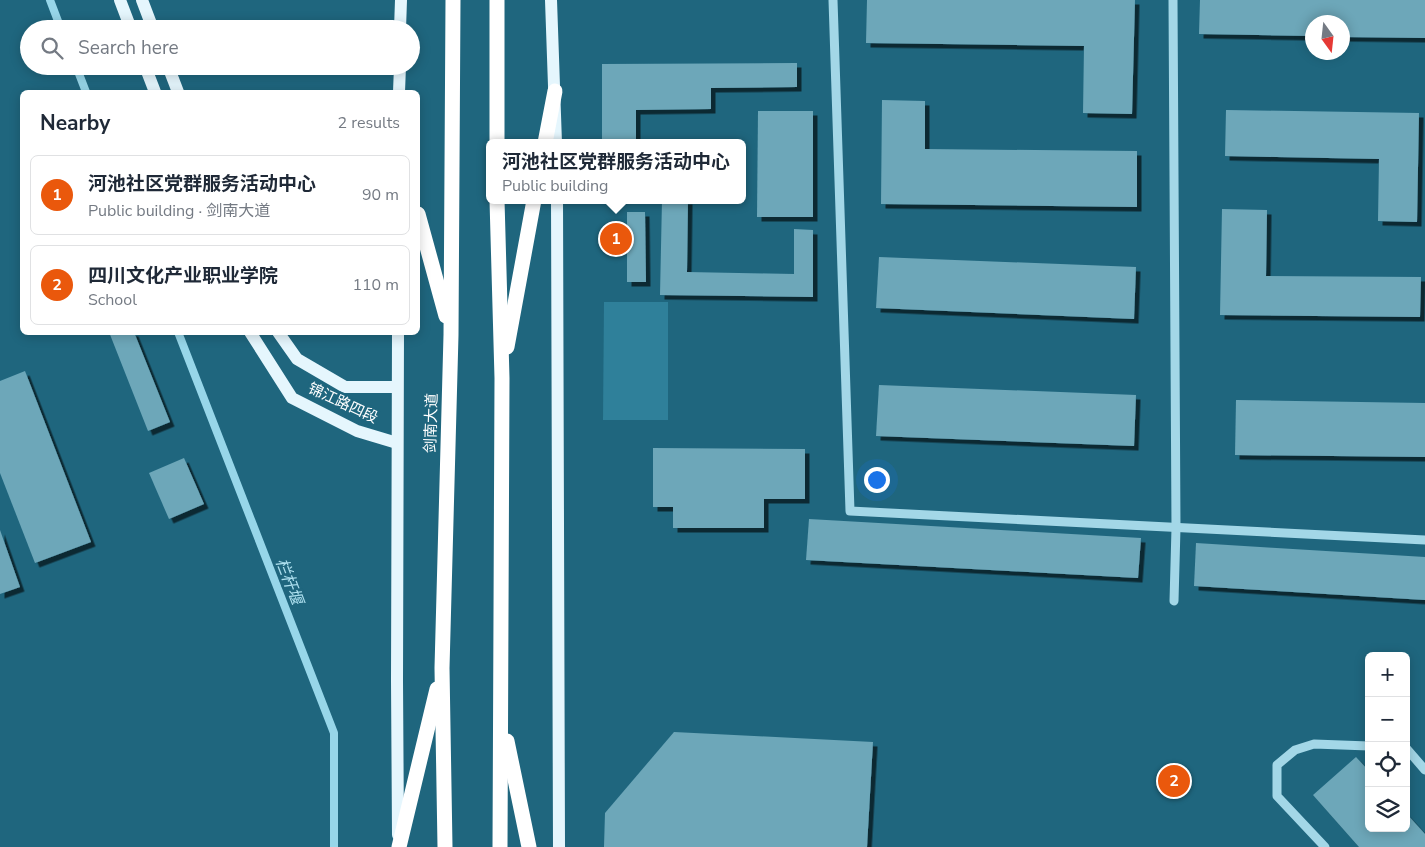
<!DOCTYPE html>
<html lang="en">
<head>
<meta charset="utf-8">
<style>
  :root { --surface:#fff; --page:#f2f2f3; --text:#1f2937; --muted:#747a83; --line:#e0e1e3; --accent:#ea580c }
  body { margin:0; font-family:"Nunito Sans","Noto Sans SC",sans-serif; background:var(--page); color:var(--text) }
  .controls { position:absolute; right:15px; bottom:15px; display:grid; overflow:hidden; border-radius:8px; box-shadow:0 2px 12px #0003 }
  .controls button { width:45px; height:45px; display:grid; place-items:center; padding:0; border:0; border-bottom:1px solid var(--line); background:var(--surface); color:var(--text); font:25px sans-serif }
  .compass { position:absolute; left:1305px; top:15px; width:45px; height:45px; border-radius:50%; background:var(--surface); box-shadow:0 2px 12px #0003; rotate:165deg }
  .you { position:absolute; left:876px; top:479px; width:18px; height:18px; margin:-12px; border:4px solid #fff; border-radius:50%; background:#1a73e8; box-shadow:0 0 0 8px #1a73e833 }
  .badge { display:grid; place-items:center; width:32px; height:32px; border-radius:50%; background:var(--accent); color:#fff; font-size:16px; font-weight:700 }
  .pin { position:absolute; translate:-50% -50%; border:2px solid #fff; box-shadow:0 1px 5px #0006 }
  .popup { position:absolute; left:486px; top:139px; width:260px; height:65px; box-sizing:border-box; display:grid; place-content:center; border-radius:8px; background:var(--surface); filter:drop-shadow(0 1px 4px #0005); font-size:16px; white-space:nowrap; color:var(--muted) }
  .popup b { font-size:19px; color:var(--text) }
  .popup::after { content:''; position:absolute; left:50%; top:100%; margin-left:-10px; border:10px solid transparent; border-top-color:var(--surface) }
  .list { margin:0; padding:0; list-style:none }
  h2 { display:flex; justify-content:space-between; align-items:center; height:65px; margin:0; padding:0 20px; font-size:21px }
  h2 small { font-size:16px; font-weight:400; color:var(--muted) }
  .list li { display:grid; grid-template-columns:32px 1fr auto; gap:15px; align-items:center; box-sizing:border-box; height:80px; margin:0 10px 10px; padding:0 10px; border:1px solid var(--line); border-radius:8px }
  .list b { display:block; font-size:19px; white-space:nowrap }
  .list p { margin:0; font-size:16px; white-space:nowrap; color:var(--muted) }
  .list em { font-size:16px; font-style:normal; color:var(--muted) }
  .icon { flex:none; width:28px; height:28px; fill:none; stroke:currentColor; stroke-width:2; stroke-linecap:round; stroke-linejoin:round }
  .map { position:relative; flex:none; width:1425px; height:847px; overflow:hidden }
  .search { position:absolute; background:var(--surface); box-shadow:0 2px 12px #0003; left:20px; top:20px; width:400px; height:55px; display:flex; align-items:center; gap:12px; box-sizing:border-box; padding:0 18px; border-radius:28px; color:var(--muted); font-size:19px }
  .panel { position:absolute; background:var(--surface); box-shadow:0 2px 12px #0003; left:20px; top:90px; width:400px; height:245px; border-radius:8px }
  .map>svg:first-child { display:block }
  .green { fill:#2f809a }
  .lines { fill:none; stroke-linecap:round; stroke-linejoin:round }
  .stream { stroke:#97d6e9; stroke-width:8 }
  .building { fill:#6da7b9; filter:url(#shadow) }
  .minor { stroke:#a3d7e7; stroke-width:9 }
  .major { stroke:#e5f6fd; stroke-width:12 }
  .highway { stroke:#fff; stroke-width:15 }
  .labels { text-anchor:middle; stroke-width:5; stroke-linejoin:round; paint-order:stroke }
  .street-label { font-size:15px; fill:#fff; stroke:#1f667e }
  .water-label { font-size:16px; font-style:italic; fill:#aee0ef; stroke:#1f667e }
</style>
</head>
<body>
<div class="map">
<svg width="1425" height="847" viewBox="0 0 1425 847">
  <defs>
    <filter id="shadow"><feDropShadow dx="4.5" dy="4.5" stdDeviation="0" flood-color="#0009"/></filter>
  </defs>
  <rect width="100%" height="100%" fill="#1f667e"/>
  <polygon class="green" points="604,302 668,302 668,420 603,420"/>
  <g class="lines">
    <g class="stream">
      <polyline points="50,0 61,29"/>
      <polyline points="76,66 86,92"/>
      <polyline points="178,332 334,733 334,847"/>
    </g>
  </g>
  <g class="building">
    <polygon points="867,0 1135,0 1132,114 1083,113 1084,46 866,43"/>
    <polygon points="1200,0 1425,0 1425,38 1342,37 1342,22 1312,22 1312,36 1199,34"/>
    <polygon points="797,63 797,87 711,88 711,109 636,110 636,143 602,143 602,64"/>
    <polygon points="882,100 925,101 925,149 1137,151 1137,207 881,204"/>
    <polygon points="1226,110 1419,113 1417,222 1378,221 1379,159 1225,156"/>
    <polygon points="758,111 813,111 813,217 757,217"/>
    <polygon points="663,140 689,141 689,143 663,143"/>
    <polygon points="662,200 688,200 687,272 794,274 794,229 813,230 813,297 660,295"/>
    <polygon points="1222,209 1267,210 1266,276 1421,277 1420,317 1220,315"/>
    <polygon points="627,212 645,212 646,282 627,282"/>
    <polygon points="879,257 1136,267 1134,319 876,308"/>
    <polygon points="109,332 134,332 170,422 148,431"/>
    <polygon points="25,371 91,542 35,563 0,473 0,381"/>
    <polygon points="879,385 1136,395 1134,446 876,436"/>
    <polygon points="1236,400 1425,403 1425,457 1235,455"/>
    <polygon points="653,448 805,449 805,499 764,499 764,528 673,528 673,507 653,507"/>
    <polygon points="184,458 204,504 169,519 149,473"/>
    <polygon points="809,519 1141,538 1138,578 806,560"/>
    <polygon points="0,530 20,587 0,594"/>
    <polygon points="1196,543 1425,557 1425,600 1194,586"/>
    <polygon points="674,732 873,742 867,847 604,847 605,813"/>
    <polygon points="1356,757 1369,771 1369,828 1406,828 1406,813 1425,834 1425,847 1359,847 1313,795"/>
  </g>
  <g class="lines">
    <g class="minor">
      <polyline points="833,0 850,511 1425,540"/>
      <polyline points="1173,0 1176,528 1174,601"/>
      <polyline points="1406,748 1425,770"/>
      <polyline points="1325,847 1277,796 1277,765 1295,750 1314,744 1369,746"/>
    </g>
    <g class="major">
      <polyline points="120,0 131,29"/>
      <polyline points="142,0 153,29"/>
      <polyline points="551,0 556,143"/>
      <polyline points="400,29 401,0"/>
      <polyline points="145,66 155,92"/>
      <polyline points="168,66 178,92"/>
      <polyline points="399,92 400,66"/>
      <polyline points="557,200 559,847"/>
      <polyline points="250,332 292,398 357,431 397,443"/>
      <polyline points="278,332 297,359 345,387 397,387"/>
      <polyline points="398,332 397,681 398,835"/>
    </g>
    <g class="highway">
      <polyline points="497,143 497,0"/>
      <polyline points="545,143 555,91"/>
      <polyline points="497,200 502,378 500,847"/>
      <polyline points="418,214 446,316"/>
      <polyline points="507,347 534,200"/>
      <polyline points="507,741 529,847"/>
      <polyline points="399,847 437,689"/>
      <polyline points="445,847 442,668 451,335 453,0"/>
    </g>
  </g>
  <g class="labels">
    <g class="street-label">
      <text transform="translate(343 403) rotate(25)" y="5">锦江路四段</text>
      <text transform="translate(431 423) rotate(-88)" y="5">剑南大道</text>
    </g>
    <g class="water-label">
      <text transform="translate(290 581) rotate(69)" y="6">栏杆堰</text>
    </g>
  </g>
</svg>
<div class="controls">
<button>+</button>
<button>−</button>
<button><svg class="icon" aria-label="locate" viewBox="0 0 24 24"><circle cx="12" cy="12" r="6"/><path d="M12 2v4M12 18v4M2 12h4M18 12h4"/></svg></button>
<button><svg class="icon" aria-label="layers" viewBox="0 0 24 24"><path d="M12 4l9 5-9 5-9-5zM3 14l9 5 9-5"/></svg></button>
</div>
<svg class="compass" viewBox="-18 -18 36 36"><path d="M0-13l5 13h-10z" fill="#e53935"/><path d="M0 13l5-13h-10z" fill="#747a83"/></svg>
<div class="you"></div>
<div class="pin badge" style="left:616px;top:239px">1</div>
<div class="popup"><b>河池社区党群服务活动中心</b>Public building</div>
<div class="pin badge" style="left:1174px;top:781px">2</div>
<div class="search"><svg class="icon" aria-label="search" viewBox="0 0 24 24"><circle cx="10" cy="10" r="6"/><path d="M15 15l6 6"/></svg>Search here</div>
<section class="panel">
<h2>Nearby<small>2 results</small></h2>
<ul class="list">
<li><span class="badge">1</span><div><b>河池社区党群服务活动中心</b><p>Public building · 剑南大道</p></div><em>90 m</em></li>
<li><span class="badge">2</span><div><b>四川文化产业职业学院</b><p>School</p></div><em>110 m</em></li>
</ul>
</section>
</div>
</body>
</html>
